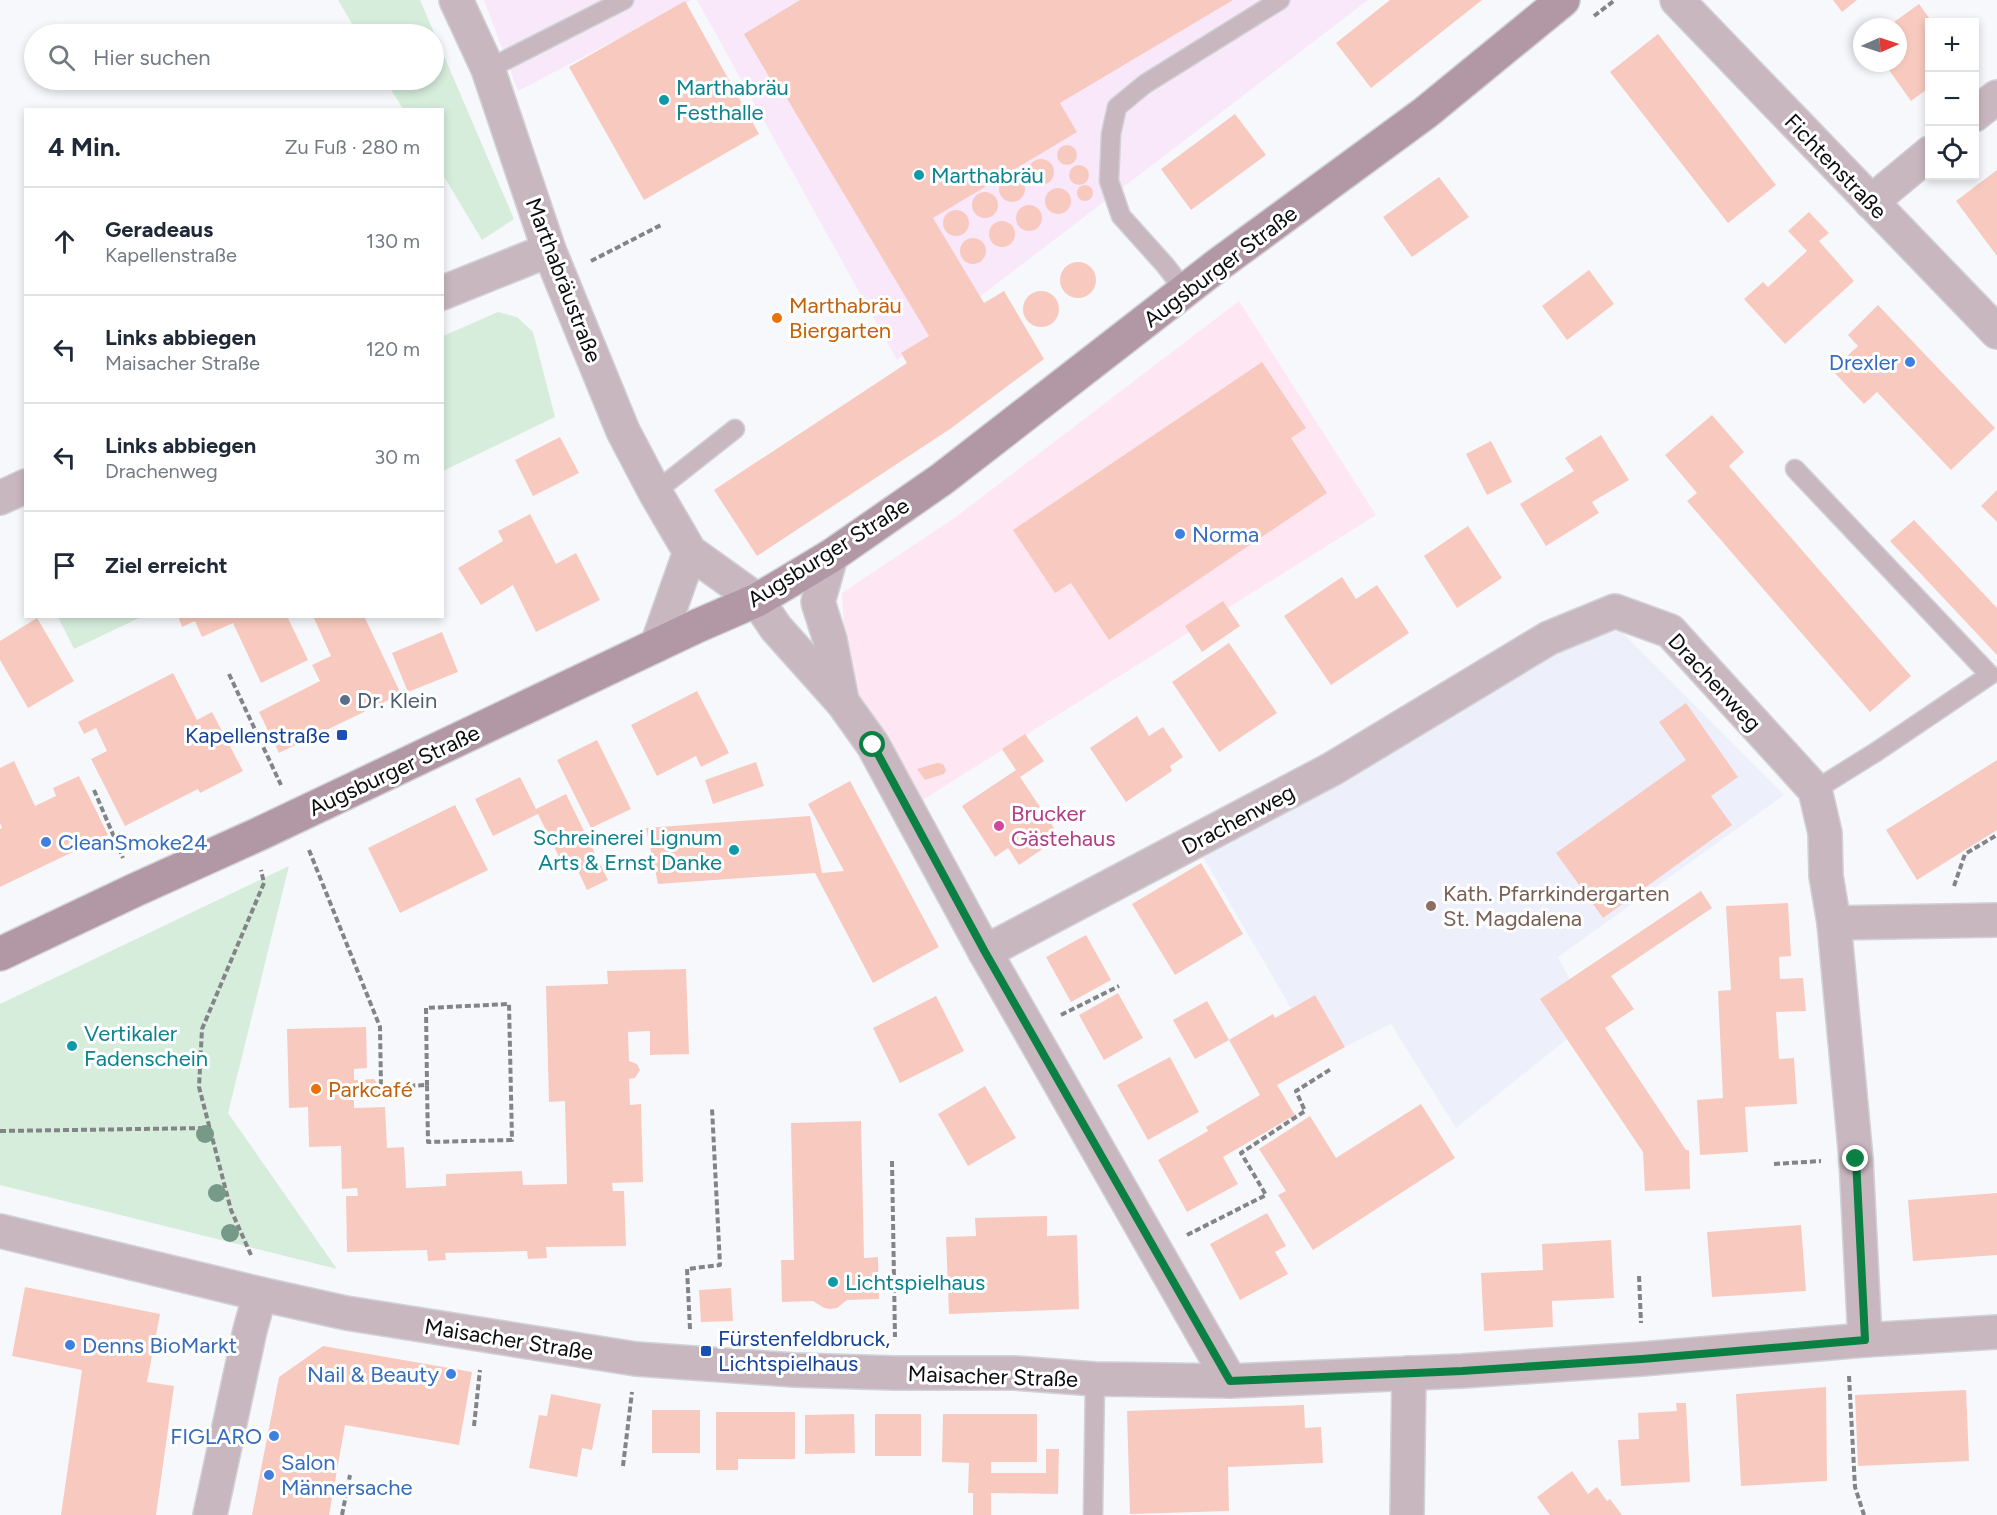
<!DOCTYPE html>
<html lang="de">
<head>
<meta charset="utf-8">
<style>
  :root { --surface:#fff; --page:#f2f2f3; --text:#1f2937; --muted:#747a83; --line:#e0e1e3 }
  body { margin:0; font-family:Figtree,sans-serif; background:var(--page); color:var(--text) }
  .controls { position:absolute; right:18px; top:18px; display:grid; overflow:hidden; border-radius:0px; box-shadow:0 3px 9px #0003 }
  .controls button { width:54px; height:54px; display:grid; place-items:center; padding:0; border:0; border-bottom:2px solid var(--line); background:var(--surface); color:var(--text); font:30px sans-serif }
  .compass { position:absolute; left:1853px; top:18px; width:54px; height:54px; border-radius:50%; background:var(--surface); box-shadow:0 3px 9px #0003; rotate:87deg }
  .stop { position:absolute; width:18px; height:18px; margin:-14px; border:4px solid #0b8043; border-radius:50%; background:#fff }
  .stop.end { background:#0b8043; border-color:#fff; box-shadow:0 2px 6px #0008 }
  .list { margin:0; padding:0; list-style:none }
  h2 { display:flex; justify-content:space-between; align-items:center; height:78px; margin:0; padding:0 24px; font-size:26px }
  h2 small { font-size:20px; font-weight:400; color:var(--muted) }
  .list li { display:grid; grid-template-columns:39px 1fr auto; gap:18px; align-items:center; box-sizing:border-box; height:108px; padding:0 24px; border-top:2px solid var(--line) }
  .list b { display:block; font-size:22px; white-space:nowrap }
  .list p { margin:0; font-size:20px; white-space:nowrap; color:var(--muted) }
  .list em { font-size:20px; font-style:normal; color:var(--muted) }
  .icon { flex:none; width:33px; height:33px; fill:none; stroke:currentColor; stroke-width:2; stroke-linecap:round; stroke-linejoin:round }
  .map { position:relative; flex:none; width:1997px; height:1515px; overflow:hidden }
  .search { position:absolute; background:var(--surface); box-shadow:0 3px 9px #0003; left:24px; top:24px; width:420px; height:66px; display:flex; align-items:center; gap:15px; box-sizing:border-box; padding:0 21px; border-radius:33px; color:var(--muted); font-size:22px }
  .panel { position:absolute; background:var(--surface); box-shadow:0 3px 9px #0003; left:24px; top:108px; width:420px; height:510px; border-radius:0px }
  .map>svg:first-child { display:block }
  .commercial { fill:#fee7f3 }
  .industrial { fill:#f8e8fa }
  .built { fill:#edeffb }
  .green { fill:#d6eddc }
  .building { fill:#f8cabf }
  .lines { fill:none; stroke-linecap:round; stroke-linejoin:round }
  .lane-casing { stroke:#d1d2d6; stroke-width:21 }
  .street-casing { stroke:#d1d2d6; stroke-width:36 }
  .secondary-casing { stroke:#d1d2d6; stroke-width:36 }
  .path { stroke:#838487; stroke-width:4; stroke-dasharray:6 3; stroke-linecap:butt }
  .lane { stroke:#c9b7c0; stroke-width:18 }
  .street { stroke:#c9b7c0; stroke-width:33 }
  .secondary { stroke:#b297a5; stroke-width:33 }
  .tree { fill:#769988 }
  .route { stroke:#0b8043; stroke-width:8 }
  .culture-dot { fill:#0f9aa8; stroke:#fff; stroke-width:2 }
  .food-dot { fill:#e8710a; stroke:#fff; stroke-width:2 }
  .shop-dot { fill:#3f7fe0; stroke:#fff; stroke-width:2 }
  .service-dot { fill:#5c6f8a; stroke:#fff; stroke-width:2 }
  .transit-dot { fill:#1a4fb4; stroke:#fff; stroke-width:2 }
  .hotel-dot { fill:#d1479c; stroke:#fff; stroke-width:2 }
  .education-dot { fill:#8d6e63; stroke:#fff; stroke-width:2 }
  .labels { text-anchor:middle; stroke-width:6; stroke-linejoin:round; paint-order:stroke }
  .culture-label { font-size:22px; fill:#0d838f; stroke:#fff; text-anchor:start }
  .street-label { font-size:22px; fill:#0c0d0e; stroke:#fff }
  .food-label { font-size:22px; fill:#c56008; stroke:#fff; text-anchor:start }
  .shop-label { font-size:22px; fill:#366cbe; stroke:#fff; text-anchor:start }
  .service-label { font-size:22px; fill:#4e5e75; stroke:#fff; text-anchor:start }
  .transit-label { font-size:22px; fill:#164399; stroke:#fff; text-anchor:end }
  .hotel-label { font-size:22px; fill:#b23c85; stroke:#fff; text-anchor:start }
  .education-label { font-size:22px; fill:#785e54; stroke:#fff; text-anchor:start }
</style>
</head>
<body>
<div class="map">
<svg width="1997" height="1515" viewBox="0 0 1997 1515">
  <rect width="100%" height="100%" fill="#f7f8fc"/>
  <polygon class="commercial" points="1239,301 1376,515 921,801 847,681 842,593 957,516"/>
  <g class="industrial">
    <polygon points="484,0 692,0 518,91"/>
    <polygon points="697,0 1368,0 897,360"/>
  </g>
  <polygon class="built" points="1612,622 1784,795 1558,957 1591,1020 1456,1128 1391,1024 1345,1047 1315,995 1291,1008 1201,854"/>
  <g class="green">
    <polygon points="338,0 420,0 514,219 482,240 443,175 442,110 403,109 385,80 434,80 434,34 358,34"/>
    <polygon points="498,312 517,317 533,332 555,417 443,471 443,336"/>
    <polygon points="58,617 141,617 74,649"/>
    <polygon points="289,866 228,1113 337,1269 0,1185 0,1004"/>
  </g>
  <g class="building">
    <polygon points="800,0 1233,0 1060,103 1077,132 933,218 984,303 1004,291 1044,359 950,429 757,556 714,490 907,363 901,353 929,336 783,92 779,94 744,34"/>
    <polygon points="1390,0 1482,0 1371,88 1336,43"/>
    <polygon points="1833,0 1857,0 1842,12"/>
    <polygon points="685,1 759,134 644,200 569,67"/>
    <polygon points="1919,4 1932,22 1930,22 1930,87 1911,101 1884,63 1898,63 1898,27 1887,27"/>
    <polygon points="1658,34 1776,185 1728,223 1610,72"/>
    <polygon points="1235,114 1266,155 1191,210 1161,169"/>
    <circle cx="1067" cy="155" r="10"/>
    <circle cx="1041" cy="172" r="13"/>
    <circle cx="1079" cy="175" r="10"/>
    <polygon points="1997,170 1997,256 1956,201"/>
    <circle cx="1012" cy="189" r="13"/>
    <polygon points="1439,177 1469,217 1412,257 1383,217"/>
    <circle cx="1085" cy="193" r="8"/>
    <circle cx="1058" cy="201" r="13"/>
    <circle cx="985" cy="205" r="13"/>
    <circle cx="1029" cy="218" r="13"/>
    <circle cx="956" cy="223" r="13"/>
    <polygon points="1809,212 1829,233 1819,241 1854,281 1785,344 1744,299 1763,282 1768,287 1807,251 1788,231"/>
    <circle cx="1002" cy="234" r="13"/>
    <circle cx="973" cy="251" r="13"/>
    <circle cx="1078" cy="280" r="18"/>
    <polygon points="1589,270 1614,304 1567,340 1542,306"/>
    <circle cx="1041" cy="309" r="18"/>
    <polygon points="1878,305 1995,428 1951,470 1877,392 1864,404 1832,370 1858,346 1848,335"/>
    <polygon points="1262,362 1306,428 1291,438 1327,493 1109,640 1071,583 1055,593 1013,530"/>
    <polygon points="1712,415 1744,452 1729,466 1911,676 1870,712 1687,501 1697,493 1665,455"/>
    <polygon points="1601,435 1629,480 1592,502 1599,513 1546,546 1520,504 1574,471 1565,458"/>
    <polygon points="560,437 579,473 533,496 515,460"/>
    <polygon points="1491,441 1512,482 1487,495 1466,454"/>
    <polygon points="1997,490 1997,522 1981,506"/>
    <polygon points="530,514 556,564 576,553 600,600 536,632 513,585 481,605 458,568 503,541 498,531"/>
    <polygon points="1914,520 1997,608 1997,655 1890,541"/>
    <polygon points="1468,526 1502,578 1457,608 1424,556"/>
    <polygon points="1342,577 1356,599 1377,585 1409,633 1331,685 1284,616"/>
    <polygon points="1223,601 1240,626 1202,652 1185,626"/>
    <polygon points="178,616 287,616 308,660 261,683 233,623 202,637 195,621 182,627"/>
    <polygon points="313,616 364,616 401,694 279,753 259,712 320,681 312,665 331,656"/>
    <polygon points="37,618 74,681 28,708 0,660 0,641"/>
    <polygon points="442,632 458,672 408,692 392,653"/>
    <polygon points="1229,643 1277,713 1219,752 1172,682"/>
    <polygon points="173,673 197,720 212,712 243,771 200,793 198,789 125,826 91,759 107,751 96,728 84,734 78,722"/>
    <polygon points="697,691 729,753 701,767 696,756 657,776 631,725"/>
    <polygon points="1686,703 1738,777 1711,796 1732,825 1603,918 1556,853 1686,760 1659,722"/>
    <polygon points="1137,716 1149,736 1163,727 1183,757 1170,766 1172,771 1126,802 1090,748"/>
    <polygon points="1025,734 1044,761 1020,777 1060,837 1019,865 1008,848 995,857 962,806 1016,770 1002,749"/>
    <polygon points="597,740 631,809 591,828 557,760"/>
    <polygon points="1997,760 1997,830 1917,880 1886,830"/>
    <polygon points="14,761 35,806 56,796 53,788 79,776 108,835 0,887 0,829 2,828 0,823 0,768"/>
    <polygon points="756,762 764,786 713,804 705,780"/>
    <polygon points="937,763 943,764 946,770 944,774 925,780 917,769"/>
    <polygon points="520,777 536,809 566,794 608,880 587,890 573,860 563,865 538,814 493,836 475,799"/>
    <polygon points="850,781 939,947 873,983 815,873 658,884 646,828 810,816 822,873 844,871 808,804"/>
    <polygon points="455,805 488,870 400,913 368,848"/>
    <polygon points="1201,863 1243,934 1175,975 1132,904"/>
    <polygon points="1701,891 1712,908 1611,976 1634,1009 1605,1028 1686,1150 1689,1150 1690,1189 1645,1191 1643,1152 1540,999"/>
    <polygon points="1788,903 1791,956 1779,957 1780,979 1803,978 1806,1011 1776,1012 1779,1059 1794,1058 1797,1104 1745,1107 1748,1152 1700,1155 1697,1100 1723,1098 1718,991 1731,990 1726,906"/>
    <polygon points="1086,935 1111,980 1071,1002 1046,957"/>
    <polygon points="686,969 689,1054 650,1055 650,1031 628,1032 629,1061 637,1064 640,1070 635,1078 629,1079 630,1105 641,1104 643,1182 612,1183 613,1191 624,1191 626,1246 546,1247 547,1258 528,1259 527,1251 445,1253 446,1260 428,1261 427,1250 347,1252 346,1196 358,1196 357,1188 342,1189 341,1146 309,1147 308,1107 289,1108 287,1029 366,1027 367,1068 354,1069 354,1080 374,1079 378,1085 377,1091 374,1095 354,1096 354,1108 385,1107 387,1148 404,1147 406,1188 446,1186 446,1174 522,1171 523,1185 567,1184 565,1101 549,1102 546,986 608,984 607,971"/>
    <polygon points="1118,993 1143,1038 1104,1060 1079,1015"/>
    <polygon points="1315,995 1345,1047 1277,1085 1295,1115 1223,1157 1238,1184 1187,1212 1158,1160 1208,1131 1206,1127 1260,1095 1229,1040 1273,1014 1275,1018"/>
    <polygon points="936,996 964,1051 900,1083 873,1028"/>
    <polygon points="1207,1001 1229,1040 1195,1059 1173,1020"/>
    <polygon points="1170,1057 1199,1112 1148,1140 1117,1085"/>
    <polygon points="985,1086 1016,1138 968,1166 938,1114"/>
    <polygon points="1421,1104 1455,1158 1313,1250 1278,1195 1286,1191 1259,1149 1310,1116 1336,1158"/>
    <polygon points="861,1121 864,1258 878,1257 879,1299 847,1300 837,1308 830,1309 824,1308 813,1301 782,1302 781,1260 794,1260 791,1123"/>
    <polygon points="1997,1193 1997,1255 1913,1261 1908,1200"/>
    <polygon points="1267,1213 1286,1246 1275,1252 1288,1274 1240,1300 1210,1244"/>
    <polygon points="1047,1216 1047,1236 1077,1235 1079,1309 949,1314 946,1237 976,1236 975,1218"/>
    <polygon points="1801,1225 1806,1291 1712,1297 1707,1232"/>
    <polygon points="1611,1240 1614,1298 1552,1301 1553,1327 1484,1331 1481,1273 1543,1270 1542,1244"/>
    <polygon points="25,1287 160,1314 147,1382 174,1386 156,1515 61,1515 82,1370 12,1356"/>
    <polygon points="731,1288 733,1321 701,1322 699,1290"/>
    <polygon points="323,1346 472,1372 459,1445 345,1425 329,1515 252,1515 279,1377"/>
    <polygon points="1826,1387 1827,1481 1741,1486 1736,1394"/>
    <polygon points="1966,1390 1969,1461 1858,1466 1855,1395"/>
    <polygon points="551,1394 601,1404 592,1450 582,1448 577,1477 529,1468 539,1415 547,1416"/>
    <polygon points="1676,1403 1686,1403 1690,1482 1621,1486 1618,1440 1639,1439 1638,1413 1677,1411"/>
    <polygon points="1304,1405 1305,1428 1321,1427 1323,1463 1228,1467 1229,1511 1130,1514 1127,1411"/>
    <rect x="652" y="1410" width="48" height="43"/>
    <polygon points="716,1412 795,1412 795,1459 738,1459 738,1470 716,1470"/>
    <polygon points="854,1414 855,1453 805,1454 805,1415"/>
    <rect x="875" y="1414" width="46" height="42"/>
    <polygon points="943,1414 1037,1414 1037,1462 991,1462 991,1473 1046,1473 1046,1449 1059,1449 1058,1494 991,1493 991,1515 973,1515 973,1493 968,1493 969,1463 942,1462"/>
    <polygon points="1572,1471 1588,1494 1597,1487 1607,1501 1610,1499 1622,1515 1550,1515 1537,1497"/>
  </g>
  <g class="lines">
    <g class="lane-casing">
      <g id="lane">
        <polyline points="488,69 624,0"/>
        <polyline points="1185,291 1165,265 1121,216 1109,181 1111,134 1117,107 1145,84 1280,0"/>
        <polyline points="1795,469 1990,675 1876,752 1815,790"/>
        <polyline points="655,492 735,429"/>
        <polyline points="1093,1515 1095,1379"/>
      </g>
    </g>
    <g class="street-casing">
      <g id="street">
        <polyline points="456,0 488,69 549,250 623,431 655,492 690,552 757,600 776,628 843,703 873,745 985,952 1230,1381"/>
        <polyline points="1677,0 1997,332"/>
        <polyline points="1974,115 1997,97"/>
        <polyline points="1871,202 1930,153"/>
        <polyline points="442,293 549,250"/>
        <polyline points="0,498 26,486"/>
        <polyline points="831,556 818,602 830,640 842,701"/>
        <polyline points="657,645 690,552"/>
        <polyline points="1834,923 1997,920"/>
        <polyline points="985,952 1332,769 1549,638 1615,611 1670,631 1815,790 1825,833 1826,876 1834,923 1856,1159 1865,1340"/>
        <polyline points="0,1231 260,1294 346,1313 636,1359 794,1370 895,1373 1014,1373 1095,1379 1230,1381 1462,1371 1642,1359 1865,1340 1997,1332"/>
        <polyline points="210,1515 250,1330 260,1294"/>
        <polyline points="1407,1515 1409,1373"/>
      </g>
    </g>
    <g class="secondary-casing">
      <polyline id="secondary" points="0,954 135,890 259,834 697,626 757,600 791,580 831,556 942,479 1219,264 1425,113 1563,0"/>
    </g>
    <g class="path">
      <polyline points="1594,16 1615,0"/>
      <polyline points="591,261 663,224"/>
      <polyline points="229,674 281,785"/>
      <polyline points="94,790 123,858"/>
      <polyline points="309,850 380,1027 381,1087 427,1085 428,1142 512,1140 509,1004 426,1008 427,1085"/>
      <polyline points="1954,886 1965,854 1997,835"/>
      <polyline points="1061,1015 1119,986"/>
      <polyline points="0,1131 211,1128"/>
      <polyline points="892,1161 895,1337"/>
      <polyline points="1774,1164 1821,1161"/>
      <polyline points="1187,1235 1266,1195 1241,1153 1305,1111 1296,1091 1331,1069"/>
      <polyline points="251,1255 231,1210 199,1087 202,1029 264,883 261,870"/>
      <polyline points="1639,1276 1641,1323"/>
      <polyline points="690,1329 687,1269 720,1265 712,1108"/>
      <polyline points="1849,1376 1855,1487 1864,1515"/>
      <polyline points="474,1426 480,1370"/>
      <polyline points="623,1466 632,1392"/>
      <polyline points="342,1515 350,1475"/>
    </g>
    <use href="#lane" class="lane"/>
    <use href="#street" class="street"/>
    <use href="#secondary" class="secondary"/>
  </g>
  <g class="tree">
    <circle cx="205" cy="1134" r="9"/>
    <circle cx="217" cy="1193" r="9"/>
    <circle cx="230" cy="1233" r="9"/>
  </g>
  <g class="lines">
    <polyline class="route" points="873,745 985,952 1230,1381 1462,1371 1642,1359 1865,1340 1856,1159"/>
  </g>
  <g class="culture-dot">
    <circle cx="664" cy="100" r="6"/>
    <circle cx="919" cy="175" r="6"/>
    <circle cx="734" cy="850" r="6"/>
    <circle cx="72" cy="1046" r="6"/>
    <circle cx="833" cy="1282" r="6"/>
  </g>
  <g class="food-dot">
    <circle cx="777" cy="318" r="6"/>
    <circle cx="316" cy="1089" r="6"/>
  </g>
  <g class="shop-dot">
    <circle cx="1910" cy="362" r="6"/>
    <circle cx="1180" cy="534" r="6"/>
    <circle cx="46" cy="842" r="6"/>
    <circle cx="70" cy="1345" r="6"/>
    <circle cx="451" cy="1374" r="6"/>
    <circle cx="274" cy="1436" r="6"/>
    <circle cx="269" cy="1475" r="6"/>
  </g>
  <circle class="service-dot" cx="345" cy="700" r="6"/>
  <g class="transit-dot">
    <rect x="336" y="729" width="12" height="12" rx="3"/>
    <rect x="700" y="1345" width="12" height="12" rx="3"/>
  </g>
  <circle class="hotel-dot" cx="999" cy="826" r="6"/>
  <circle class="education-dot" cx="1431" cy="906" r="6"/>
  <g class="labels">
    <g class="culture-label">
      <text x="676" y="95">Marthabräu<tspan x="676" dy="25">Festhalle</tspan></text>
      <text x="931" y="183">Marthabräu</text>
      <text x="722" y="845" text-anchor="end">Schreinerei Lignum<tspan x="722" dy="25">Arts &amp; Ernst Danke</tspan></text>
      <text x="84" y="1041">Vertikaler<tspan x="84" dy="25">Fadenschein</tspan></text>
      <text x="845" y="1290">Lichtspielhaus</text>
    </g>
    <g class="street-label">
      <text transform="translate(1836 166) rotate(46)" y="8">Fichtenstraße</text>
      <text transform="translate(1220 266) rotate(-37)" y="8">Augsburger Straße</text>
      <text transform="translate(564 280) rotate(69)" y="8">Marthabräustraße</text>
      <text transform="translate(828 552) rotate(-32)" y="8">Augsburger Straße</text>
      <text transform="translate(1715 682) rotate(47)" y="8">Drachenweg</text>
      <text transform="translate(394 770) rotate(-25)" y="8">Augsburger Straße</text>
      <text transform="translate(1238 819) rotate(-28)" y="8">Drachenweg</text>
      <text transform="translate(509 1339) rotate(9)" y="8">Maisacher Straße</text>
      <text transform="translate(993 1376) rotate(2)" y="8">Maisacher Straße</text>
    </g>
    <g class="food-label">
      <text x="789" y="313">Marthabräu<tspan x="789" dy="25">Biergarten</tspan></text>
      <text x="328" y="1097">Parkcafé</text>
    </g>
    <g class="shop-label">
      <text x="1898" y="370" text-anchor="end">Drexler</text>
      <text x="1192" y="542">Norma</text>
      <text x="58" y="850">CleanSmoke24</text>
      <text x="82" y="1353">Denns BioMarkt</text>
      <text x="439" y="1382" text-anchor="end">Nail &amp; Beauty</text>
      <text x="262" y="1444" text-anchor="end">FIGLARO</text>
      <text x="281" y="1470">Salon<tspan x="281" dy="25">Männersache</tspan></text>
    </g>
    <g class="service-label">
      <text x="357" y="708">Dr. Klein</text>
    </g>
    <g class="transit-label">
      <text x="330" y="743">Kapellenstraße</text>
      <text x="718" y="1346" text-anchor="start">Fürstenfeldbruck,<tspan x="718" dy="25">Lichtspielhaus</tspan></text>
    </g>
    <g class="hotel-label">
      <text x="1011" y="821">Brucker<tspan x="1011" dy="25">Gästehaus</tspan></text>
    </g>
    <g class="education-label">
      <text x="1443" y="901">Kath. Pfarrkindergarten<tspan x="1443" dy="25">St. Magdalena</tspan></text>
    </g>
  </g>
</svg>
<div class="controls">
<button>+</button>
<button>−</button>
<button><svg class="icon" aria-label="locate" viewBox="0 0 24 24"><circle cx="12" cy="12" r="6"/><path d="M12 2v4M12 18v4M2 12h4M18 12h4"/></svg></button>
</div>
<svg class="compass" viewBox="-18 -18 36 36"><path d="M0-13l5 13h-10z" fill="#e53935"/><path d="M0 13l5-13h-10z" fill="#747a83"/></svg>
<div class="stop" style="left:873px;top:745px"></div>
<div class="stop end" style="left:1856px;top:1159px"></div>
<div class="search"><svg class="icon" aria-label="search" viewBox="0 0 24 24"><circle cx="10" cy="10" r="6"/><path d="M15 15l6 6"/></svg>Hier suchen</div>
<section class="panel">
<h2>4 Min.<small>Zu Fuß · 280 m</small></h2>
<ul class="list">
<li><svg class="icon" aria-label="ahead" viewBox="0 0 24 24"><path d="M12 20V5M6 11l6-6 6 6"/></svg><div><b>Geradeaus</b><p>Kapellenstraße</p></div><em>130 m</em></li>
<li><svg class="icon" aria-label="left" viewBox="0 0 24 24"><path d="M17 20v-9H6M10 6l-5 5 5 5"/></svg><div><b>Links abbiegen</b><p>Maisacher Straße</p></div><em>120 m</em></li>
<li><svg class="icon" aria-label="left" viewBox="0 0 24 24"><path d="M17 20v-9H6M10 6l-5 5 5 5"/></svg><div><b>Links abbiegen</b><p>Drachenweg</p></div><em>30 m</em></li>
<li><svg class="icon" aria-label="arrive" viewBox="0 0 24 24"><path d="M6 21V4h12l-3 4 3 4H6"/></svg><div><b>Ziel erreicht</b></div></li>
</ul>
</section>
</div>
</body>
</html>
